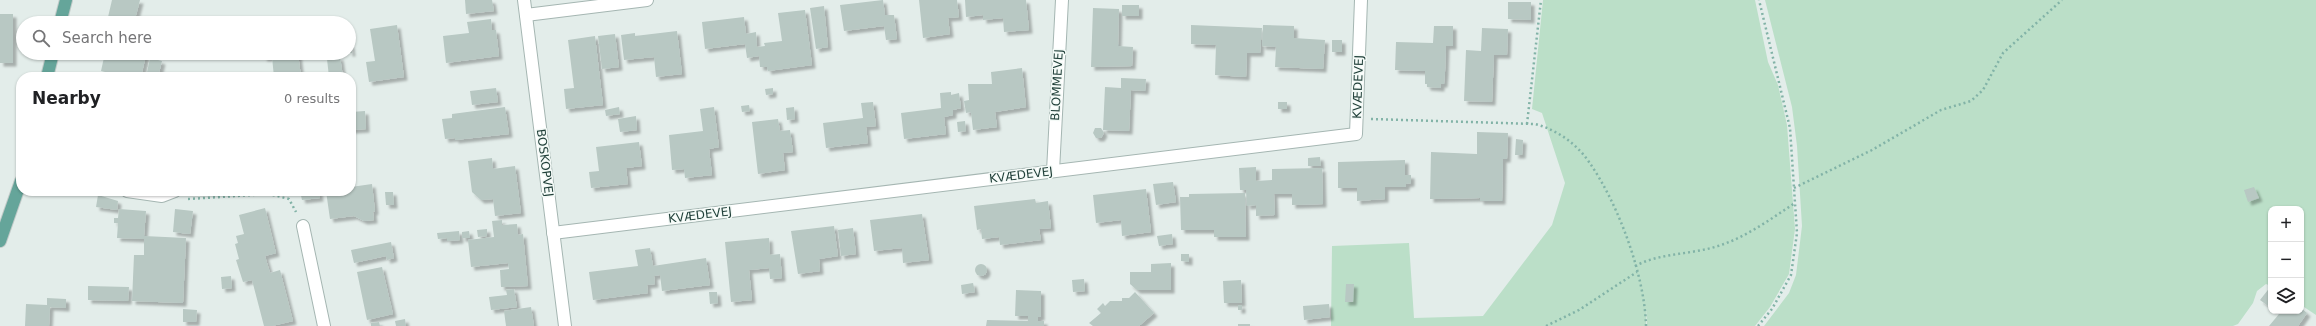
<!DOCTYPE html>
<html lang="en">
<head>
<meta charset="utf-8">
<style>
  :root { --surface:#fff; --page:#f2f2f2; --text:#202124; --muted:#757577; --line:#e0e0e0 }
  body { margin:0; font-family:"DejaVu Sans",sans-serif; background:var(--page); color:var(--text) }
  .controls { position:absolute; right:12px; bottom:12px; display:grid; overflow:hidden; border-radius:8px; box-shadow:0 1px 3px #0004 }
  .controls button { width:36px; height:36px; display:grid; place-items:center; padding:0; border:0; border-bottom:1px solid var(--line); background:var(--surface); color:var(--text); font:20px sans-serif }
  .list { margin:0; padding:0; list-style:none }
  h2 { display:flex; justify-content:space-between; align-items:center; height:52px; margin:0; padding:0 16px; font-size:17px }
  h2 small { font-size:13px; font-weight:400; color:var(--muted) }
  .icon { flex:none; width:22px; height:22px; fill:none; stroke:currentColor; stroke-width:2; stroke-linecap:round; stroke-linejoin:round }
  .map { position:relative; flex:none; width:2316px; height:326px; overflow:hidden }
  .search { position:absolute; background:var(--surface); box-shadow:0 1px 3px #0004; left:16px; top:16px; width:340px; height:44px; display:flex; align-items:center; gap:10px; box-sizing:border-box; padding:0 14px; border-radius:22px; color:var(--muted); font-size:15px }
  .panel { position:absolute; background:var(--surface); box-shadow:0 1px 3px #0004; left:16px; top:72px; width:340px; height:124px; border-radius:16px }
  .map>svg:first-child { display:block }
  .green { fill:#bbdfc8 }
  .building { fill:#b8c8c3; filter:url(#shadow) }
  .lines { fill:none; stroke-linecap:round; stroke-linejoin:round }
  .street-casing { stroke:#a5b6b2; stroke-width:14 }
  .primary-casing { stroke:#c1cac8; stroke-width:14 }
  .path { stroke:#82b3a7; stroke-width:2.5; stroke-dasharray:2 3; stroke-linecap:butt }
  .street { stroke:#fff; stroke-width:12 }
  .primary { stroke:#65a59a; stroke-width:12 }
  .labels { text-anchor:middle; stroke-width:3; stroke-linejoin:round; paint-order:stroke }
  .street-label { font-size:12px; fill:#21403a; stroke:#f4faf7 }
</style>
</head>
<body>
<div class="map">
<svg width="2316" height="326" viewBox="0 0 2316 326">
  <defs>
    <filter id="shadow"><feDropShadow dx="3.5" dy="3.5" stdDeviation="1" flood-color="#0004"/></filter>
  </defs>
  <rect width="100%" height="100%" fill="#e3edea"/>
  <g class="green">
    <polygon points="1543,0 1755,0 1768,62 1778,85 1787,125 1795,229 1789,274 1770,307 1755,326 1647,326 1647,308 1646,326 1331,326 1332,246 1409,243 1414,318 1483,316 1552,225 1565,183 1542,113 1532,109"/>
    <polygon points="1765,0 2316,0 2316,315 2301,305 2301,209 2271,209 2271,286 2266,284 2257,291 2253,303 2238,324 2233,326 1764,326 1789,293 1796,275 1802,226 1797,146 1792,107"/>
  </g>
  <g class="building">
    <polygon points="112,0 140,0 134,23 108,17"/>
    <polygon points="465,0 492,0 494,11 466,14"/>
    <polygon points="883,0 885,15 894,15 897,39 886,40 884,26 844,31 840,5"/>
    <polygon points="919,0 957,0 959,17 948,18 950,34 923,38"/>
    <polygon points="965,0 1026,0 1029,30 1004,32 1003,18 983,20 983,15 966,17"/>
    <polygon points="1508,2 1531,2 1531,20 1508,19"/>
    <rect x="1122" y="5" width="17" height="11"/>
    <polygon points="824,6 828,47 816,49 810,8"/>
    <polygon points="1093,8 1119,9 1118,46 1133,47 1132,66 1091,67"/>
    <polygon points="805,10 812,65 768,71 767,67 760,67 759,56 747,58 745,44 705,49 702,22 744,17 746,34 756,32 757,47 765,46 764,43 782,41 778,13"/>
    <rect x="0" y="14" width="13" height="49"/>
    <polygon points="491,19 492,30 496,30 499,56 446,63 443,36 469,33 467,22"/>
    <polygon points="397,25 404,77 369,82 366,62 375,61 370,29"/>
    <polygon points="1191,25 1262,28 1260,53 1247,53 1246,77 1215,75 1216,45 1191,44"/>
    <polygon points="1263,25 1294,26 1294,38 1325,40 1323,69 1275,67 1276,47 1262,46"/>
    <polygon points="1434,26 1453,26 1453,46 1446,46 1445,72 1444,84 1441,84 1441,88 1427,87 1427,84 1425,84 1425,71 1395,70 1396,42 1433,43"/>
    <polygon points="1482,28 1508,29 1507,55 1494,55 1492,102 1464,101 1466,50 1481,51"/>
    <polygon points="677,31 682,74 656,77 654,57 624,60 621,35 635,33 635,36"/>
    <polygon points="615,34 619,67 602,69 598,36"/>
    <polygon points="595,36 603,105 566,109 564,89 574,88 568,40"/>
    <rect x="1332" y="40" width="10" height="12"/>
    <polygon points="349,45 351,45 352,53 349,53"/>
    <polygon points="105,53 136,53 146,55 141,77 126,77 101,71"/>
    <polygon points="263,53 298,53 301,77 274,77 272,57 264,58"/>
    <polygon points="340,57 343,77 329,77 327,59"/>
    <polygon points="150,58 162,61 158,77 146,77"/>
    <polygon points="1022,68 1026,107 995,112 997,127 973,130 971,112 966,113 964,101 969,100 968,84 992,84 991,72"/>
    <polygon points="220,75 220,77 210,77 210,76"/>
    <polygon points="1121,78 1146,79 1145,91 1131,90 1129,131 1103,130 1105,87 1121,88"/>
    <polygon points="496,88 498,102 472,105 470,91"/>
    <polygon points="773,88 773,94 766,95 765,89"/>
    <polygon points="951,92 951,95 959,93 961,108 953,110 953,115 944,117 946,134 904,139 901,113 941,108 940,93"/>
    <polygon points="873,102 876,126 866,127 868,143 826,148 823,123 863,118 861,103"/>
    <rect x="1278" y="102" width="9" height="7"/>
    <polygon points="749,105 750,111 742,112 741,106"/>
    <polygon points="505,107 509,134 455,140 455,138 445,139 442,119 452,118 452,114"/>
    <polygon points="619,107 620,114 606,116 605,110"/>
    <polygon points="714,107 719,147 709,149 712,175 685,178 684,169 672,170 669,135 703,131 700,109"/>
    <polygon points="794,107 795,119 787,120 786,108"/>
    <polygon points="365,111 366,129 351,130 351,112"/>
    <polygon points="636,116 637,130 620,132 618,119"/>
    <polygon points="778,119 780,131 790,130 793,152 783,153 785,170 758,174 752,122"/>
    <polygon points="965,121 966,131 958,132 957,122"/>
    <polygon points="1095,128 1101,128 1104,133 1101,138 1096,138 1093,133"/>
    <polygon points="1477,132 1508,133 1507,159 1503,159 1502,201 1480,201 1480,198 1430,199 1431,152 1477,154"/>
    <polygon points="1516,139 1523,140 1522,155 1515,155"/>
    <polygon points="639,142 642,166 626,168 628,184 591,188 589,172 599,171 596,147"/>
    <polygon points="1320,157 1321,166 1308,166 1308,158"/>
    <polygon points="492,158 493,169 515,166 521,213 495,216 493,199 481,200 472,192 468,161"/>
    <polygon points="1405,160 1405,175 1411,175 1411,183 1406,184 1406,187 1385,187 1385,199 1357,201 1357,188 1338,188 1338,162"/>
    <polygon points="1256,167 1256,181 1272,180 1272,169 1322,168 1323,204 1292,205 1292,194 1274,194 1275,215 1256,216 1256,205 1247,206 1246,190 1240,190 1239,168"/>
    <polygon points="1173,182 1176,202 1156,205 1153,184"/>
    <polygon points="372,184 375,211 373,212 374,220 364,221 354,216 330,219 326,191 351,191 351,187"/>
    <polygon points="2254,187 2259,198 2248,202 2244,190"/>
    <polygon points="1146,189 1151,232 1122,236 1121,220 1096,223 1093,195"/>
    <polygon points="300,191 319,191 320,198 302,200"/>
    <polygon points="385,192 393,192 394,205 386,205"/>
    <polygon points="1245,193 1246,237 1214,237 1214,230 1181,230 1180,197 1189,197 1189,194"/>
    <polygon points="98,195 118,201 117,210 96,207"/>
    <polygon points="1035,199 1036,203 1048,201 1051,228 1039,229 1041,240 1000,245 999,237 982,239 981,229 977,230 974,206"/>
    <polygon points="265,208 276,253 265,256 270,273 280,270 293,321 272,326 264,326 252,280 243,282 236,260 239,259 235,244 238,243 236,236 244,234 239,215"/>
    <polygon points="119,209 146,211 144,236 186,238 183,303 132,301 134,255 144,255 144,239 117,238 118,223 114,223 114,218 118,218"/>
    <polygon points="175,209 193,211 190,234 173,232"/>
    <polygon points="922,214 929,260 903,263 902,248 874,251 870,220"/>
    <polygon points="502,220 502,225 517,224 518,235 523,234 528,286 501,287 500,270 509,269 508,263 471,267 468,240 494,237 492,221"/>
    <polygon points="834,226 838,256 819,259 820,271 798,274 791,231"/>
    <polygon points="853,228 856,254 841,256 838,230"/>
    <polygon points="487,229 487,236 478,237 477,230"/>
    <polygon points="459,231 460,240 447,241 447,238 438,239 437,233"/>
    <polygon points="469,231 470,238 462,238 462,232"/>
    <polygon points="1172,234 1173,244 1159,246 1157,236"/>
    <polygon points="769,238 770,255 780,254 782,278 770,279 769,268 749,270 752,300 731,302 725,242"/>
    <polygon points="391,242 394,258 387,260 386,256 354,263 351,250"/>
    <polygon points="650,248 653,266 706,258 710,285 662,291 660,275 654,276 655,284 647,285 648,293 593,300 589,272 638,266 635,250"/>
    <polygon points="1181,254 1189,254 1189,262 1181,261"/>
    <polygon points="1171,263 1171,290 1137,290 1130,284 1130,272 1151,272 1151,264"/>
    <circle cx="981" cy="270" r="6"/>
    <polygon points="382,267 393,314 367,320 357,272"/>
    <polygon points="231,276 232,288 222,289 221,277"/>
    <polygon points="1084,279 1085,291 1073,292 1072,280"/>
    <polygon points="1241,280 1242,303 1224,303 1223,281"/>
    <polygon points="973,283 975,292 962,294 961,285"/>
    <polygon points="1346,284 1354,284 1353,302 1345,302"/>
    <polygon points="88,286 129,287 128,301 88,300"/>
    <polygon points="2271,286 2271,308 2260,300"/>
    <polygon points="514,289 517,307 491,310 489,297 507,295 506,290"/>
    <polygon points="1016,290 1041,291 1041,317 1038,317 1038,321 1044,321 1044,326 986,326 987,320 1028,321 1028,316 1015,316"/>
    <polygon points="709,292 717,292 718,303 710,304"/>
    <polygon points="1135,292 1154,313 1139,326 1093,326 1089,323 1101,313 1097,309 1103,303 1105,306 1110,301 1122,301 1122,298 1129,298"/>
    <polygon points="47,298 66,299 66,308 50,307 49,326 25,326 26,304 47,305"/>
    <polygon points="1329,304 1330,317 1304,320 1303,306"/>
    <rect x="1238" y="305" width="4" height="5"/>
    <polygon points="531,307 534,326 506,326 504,311"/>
    <polygon points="2301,308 2307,313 2298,326 2269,326 2279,314 2275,311 2301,311"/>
    <polygon points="183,309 197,310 196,322 183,322"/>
    <polygon points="405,319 406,326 396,326 395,321"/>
    <polygon points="379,322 380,326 371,326 371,323"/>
    <rect x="1238" y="324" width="12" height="2"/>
  </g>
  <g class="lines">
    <g class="street-casing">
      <g id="street">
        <polyline points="524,0 565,326"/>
        <polyline points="526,15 647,0"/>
        <polyline points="1053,171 1062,0"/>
        <polyline points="127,191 162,196 175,191"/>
        <polyline points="303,226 324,326"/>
        <polyline points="553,233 1356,134 1361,0"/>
      </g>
    </g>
    <g class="primary-casing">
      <g id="primary">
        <polyline points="60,23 66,0"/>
        <polyline points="47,77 53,53"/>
        <polyline points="0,241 21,181"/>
      </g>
    </g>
    <g class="path">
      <path d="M1371,119L1535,124C1557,130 1576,143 1589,162C1618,203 1645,276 1646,326"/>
      <polyline points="1527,124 1541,0"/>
      <polyline points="1794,188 1872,150 1941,110 1971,101 1983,90 2003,53 2062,0"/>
      <polyline points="188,199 269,194 289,199 296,212"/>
      <path d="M1635,266C1662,252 1693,255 1721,245C1748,236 1772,218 1795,203"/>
      <polyline points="1546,326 1579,310 1637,272"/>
      <polyline points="1758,326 1772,309 1791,275 1797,233 1790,128 1759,0"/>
    </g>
    <use href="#street" class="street"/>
    <use href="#primary" class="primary"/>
  </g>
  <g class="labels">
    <g class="street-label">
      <text transform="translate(1057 85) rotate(-87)" y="4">BLOMMEVEJ</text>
      <text transform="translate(1358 87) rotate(-88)" y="4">KVÆDEVEJ</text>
      <text transform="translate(545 163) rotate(83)" y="4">BOSKOPVEJ</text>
      <text transform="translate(1021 175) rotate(-7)" y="4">KVÆDEVEJ</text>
      <text transform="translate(700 215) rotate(-7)" y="4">KVÆDEVEJ</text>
    </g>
  </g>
</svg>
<div class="controls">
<button>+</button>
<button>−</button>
<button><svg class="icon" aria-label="layers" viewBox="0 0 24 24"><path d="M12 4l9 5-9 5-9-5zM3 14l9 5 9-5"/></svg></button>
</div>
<div class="search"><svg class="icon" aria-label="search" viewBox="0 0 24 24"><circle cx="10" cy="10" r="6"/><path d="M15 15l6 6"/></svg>Search here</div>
<section class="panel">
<h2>Nearby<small>0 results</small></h2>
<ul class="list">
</ul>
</section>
</div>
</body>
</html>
